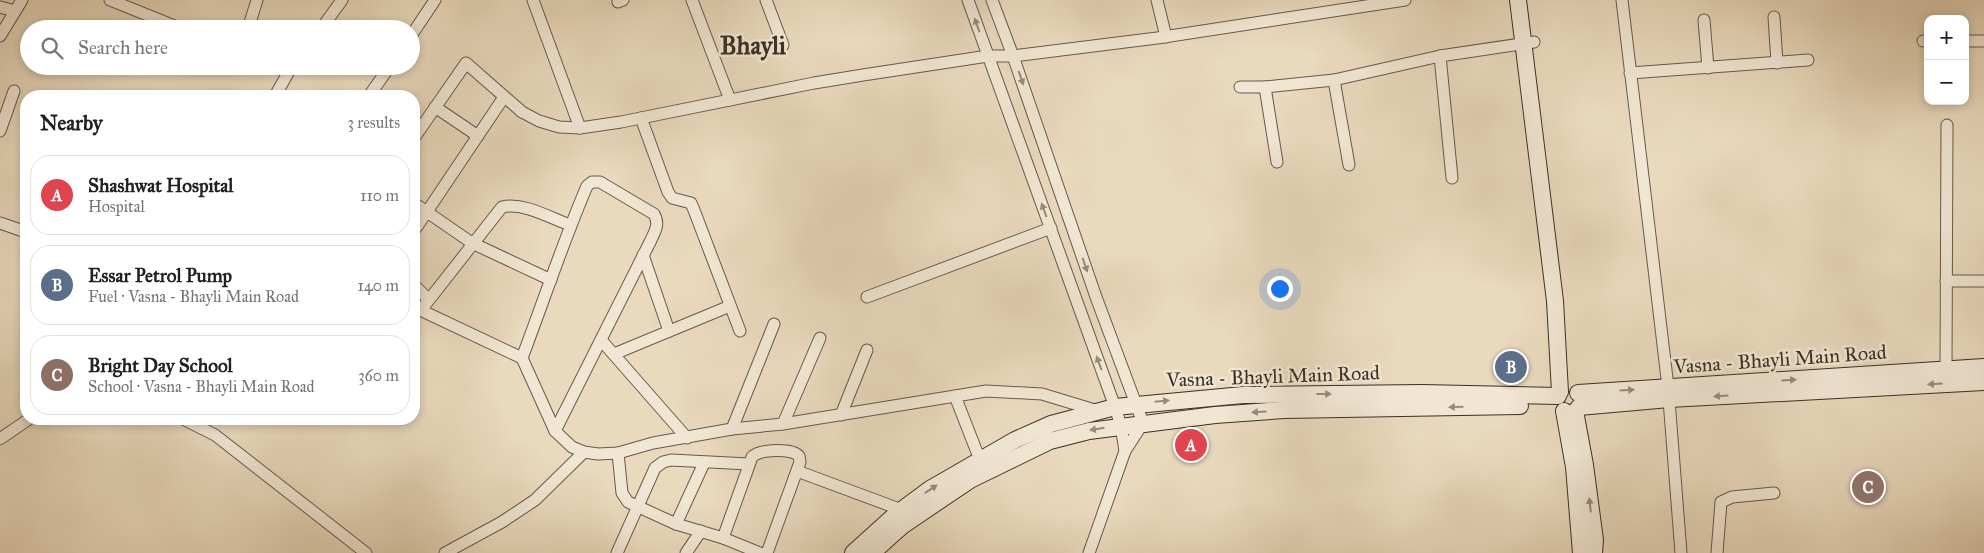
<!DOCTYPE html>
<html lang="en">
<head>
<meta charset="utf-8">
<style>
  :root { --surface:#fff; --page:#f2f2f2; --text:#202124; --muted:#757577; --line:#e0e0e0; --accent:#2563eb }
  body { margin:0; font-family:"IM FELL Great Primer",serif; background:var(--page); color:var(--text) }
  .controls { position:absolute; right:15px; top:15px; display:grid; overflow:hidden; border-radius:10px; box-shadow:0 2px 8px #0003 }
  .controls button { width:45px; height:45px; display:grid; place-items:center; padding:0; border:0; border-bottom:1px solid var(--line); background:var(--surface); color:var(--text); font:25px sans-serif }
  .you { position:absolute; left:1279px; top:288px; width:18px; height:18px; margin:-12px; border:4px solid #fff; border-radius:50%; background:#1a73e8; box-shadow:0 0 0 8px #1a73e833 }
  .badge { display:grid; place-items:center; width:32px; height:32px; border-radius:50%; background:var(--accent); color:#fff; font-size:16px; font-weight:700 }
  .pin { position:absolute; translate:-50% -50%; border:2px solid #fff; box-shadow:0 1px 5px #0006 }
  .list { margin:0; padding:0; list-style:none }
  h2 { display:flex; justify-content:space-between; align-items:center; height:65px; margin:0; padding:0 20px; font-size:21px }
  h2 small { font-size:16px; font-weight:400; color:var(--muted) }
  .list li { display:grid; grid-template-columns:32px 1fr auto; gap:15px; align-items:center; box-sizing:border-box; height:80px; margin:0 10px 10px; padding:0 10px; border:1px solid var(--line); border-radius:20px }
  .list b { display:block; font-size:19px; white-space:nowrap }
  .list p { margin:0; font-size:16px; white-space:nowrap; color:var(--muted) }
  .list em { font-size:16px; font-style:normal; color:var(--muted) }
  .icon { flex:none; width:28px; height:28px; fill:none; stroke:currentColor; stroke-width:2; stroke-linecap:round; stroke-linejoin:round }
  .map { position:relative; flex:none; width:1984px; height:553px; overflow:hidden }
  .search { position:absolute; background:var(--surface); box-shadow:0 2px 8px #0003; left:20px; top:20px; width:400px; height:55px; display:flex; align-items:center; gap:12px; box-sizing:border-box; padding:0 18px; border-radius:28px; color:var(--muted); font-size:19px }
  .panel { position:absolute; background:var(--surface); box-shadow:0 2px 8px #0003; left:20px; top:90px; width:400px; height:335px; border-radius:20px }
  .map>svg:first-child { display:block }
  .lines { fill:none; stroke-linecap:round; stroke-linejoin:round }
  .street-casing { stroke:#675a4b; stroke-width:13 }
  .secondary-casing { stroke:#3c3025; stroke-width:18 }
  .street { stroke:#f1e6d4; stroke-width:11 }
  .secondary { stroke:#f1e6d4; stroke-width:16 }
  .oneway { fill:#968b7c }
  .labels { text-anchor:middle; stroke-width:5; stroke-linejoin:round; paint-order:stroke }
  .street-label { font-size:20px; fill:#3c3025; stroke:#f1e6d4 }
  .district-label { font-size:25px; font-weight:bold; fill:#3c3025; stroke:#f1e6d4 }
</style>
</head>
<body>
<div class="map">
<svg width="1984" height="553" viewBox="0 0 1984 553">
  <rect width="100%" height="100%" fill="#e9d9bd"/>
  <filter id="stains"><feTurbulence type="fractalNoise" baseFrequency=".004" numOctaves="4"/><feColorMatrix values="0 0 0 0 .2 0 0 0 0 .09 0 0 0 0 .02 0 0 0 .5 -.17"/></filter>
  <radialGradient id="worn" r=".72"><stop offset=".6" stop-color="#630" stop-opacity="0"/><stop offset="1" stop-color="#630" stop-opacity=".3"/></radialGradient>
  <g class="lines">
    <g class="street-casing">
      <g id="street">
        <polyline points="110,0 182,29"/>
        <polyline points="533,0 580,128"/>
        <polyline points="692,0 730,100"/>
        <polyline points="766,0 783,45"/>
        <polyline points="968,0 1115,407 1121,426 1125,451 1143,423 1096,297 1013,56 992,0"/>
        <polyline points="1157,0 1166,37"/>
        <polyline points="1622,0 1668,387 1681,553"/>
        <polyline points="618,2 623,0"/>
        <polyline points="0,7 15,11"/>
        <polyline points="1774,17 1777,63"/>
        <polyline points="1704,20 1708,68"/>
        <polyline points="248,29 257,0"/>
        <polyline points="321,29 342,0"/>
        <polyline points="0,36 22,0"/>
        <polyline points="411,36 435,0"/>
        <polyline points="1923,41 1928,41"/>
        <polyline points="1965,41 1984,41"/>
        <polyline points="1440,56 1452,178"/>
        <polyline points="1630,73 1808,60"/>
        <polyline points="1334,80 1349,165"/>
        <polyline points="1240,87 1265,87 1334,80 1440,56 1534,42"/>
        <polyline points="1265,87 1277,162"/>
        <polyline points="275,96 292,66"/>
        <polyline points="369,96 390,66"/>
        <polyline points="435,107 478,136"/>
        <polyline points="641,118 668,192 672,198 691,203 694,210 740,331"/>
        <polyline points="0,131 14,91"/>
        <polyline points="414,138 466,63 522,112 539,121 559,127 580,128 621,122 814,83 863,75 988,56 1013,56 1157,38 1405,0"/>
        <polyline points="414,203 472,243 551,280"/>
        <polyline points="0,223 26,232"/>
        <polyline points="414,231 504,97"/>
        <polyline points="643,255 669,331"/>
        <polyline points="1946,281 1984,281"/>
        <polyline points="414,285 428,299"/>
        <polyline points="867,297 1051,228"/>
        <polyline points="414,307 522,358 555,431 572,447 584,452 598,454 618,453 653,443 732,429 783,424 986,391 1042,394 1098,411"/>
        <path d="M421,310L502,207C524,202 550,218 570,225"/>
        <polyline points="601,340 687,438"/>
        <polyline points="614,354 730,306"/>
        <path d="M522,358C544,300 563,242 587,186L592,182H600L654,214C660,224 655,231 651,240L555,431"/>
        <polyline points="1946,370 1947,125"/>
        <polyline points="955,396 980,460"/>
        <polyline points="841,415 867,350"/>
        <polyline points="183,419 215,435 366,553"/>
        <polyline points="783,424 820,338"/>
        <polyline points="732,429 774,324"/>
        <polyline points="0,439 29,419"/>
        <polyline points="618,453 622,493 628,502 676,524 723,538 760,553"/>
        <polyline points="797,471 902,510"/>
        <polyline points="676,524 704,463"/>
        <path d="M723,538L752,457C760,449 792,448 799,456L800,462L767,553"/>
        <polyline points="445,553 502,522 535,500 584,452"/>
        <polyline points="617,553 655,468 663,462 671,460 749,464"/>
        <polyline points="686,553 701,531"/>
        <polyline points="1089,553 1125,451"/>
        <polyline points="1717,553 1721,502 1732,497 1774,493"/>
      </g>
    </g>
    <g class="secondary-casing">
      <g id="secondary">
        <polyline points="1518,0 1555,301 1560,392"/>
        <polyline points="1578,393 1984,367"/>
        <polyline points="1579,407 1669,399 1984,382"/>
        <polyline points="1564,411 1574,467 1581,553"/>
        <polyline points="1575,411 1585,465 1595,540 1594,553"/>
        <polyline points="853,553 895,515 930,489 1015,440 1051,424 1115,407 1243,395 1422,393 1558,396"/>
        <polyline points="872,553 902,526 970,480 1050,441 1089,431 1215,415 1284,410 1520,406"/>
      </g>
    </g>
    <use href="#street" class="street"/>
    <use href="#secondary" class="secondary"/>
  </g>
  <defs><path id="oneway-solid" d="M-6-.8H1V-3.2L6.5 0L1 3.2V.8H-6Z" transform="scale(1.25)"/></defs>
  <g class="oneway">
    <use href="#oneway-solid" transform="translate(977 25) rotate(-110)"/>
    <use href="#oneway-solid" transform="translate(1021 78) rotate(71)"/>
    <use href="#oneway-solid" transform="translate(1044 210) rotate(-110)"/>
    <use href="#oneway-solid" transform="translate(1085 265) rotate(71)"/>
    <use href="#oneway-solid" transform="translate(1099 363) rotate(-110)"/>
    <use href="#oneway-solid" transform="translate(1789 380) rotate(-3)"/>
    <use href="#oneway-solid" transform="translate(1935 384) rotate(177)"/>
    <use href="#oneway-solid" transform="translate(1627 390) rotate(-4)"/>
    <use href="#oneway-solid" transform="translate(1324 394)"/>
    <use href="#oneway-solid" transform="translate(1721 396) rotate(177)"/>
    <use href="#oneway-solid" transform="translate(1162 401) rotate(-5)"/>
    <use href="#oneway-solid" transform="translate(1456 407) rotate(179)"/>
    <use href="#oneway-solid" transform="translate(1259 412) rotate(176)"/>
    <use href="#oneway-solid" transform="translate(1097 429) rotate(171)"/>
    <use href="#oneway-solid" transform="translate(931 489) rotate(-33)"/>
    <use href="#oneway-solid" transform="translate(1590 505) rotate(-97)"/>
  </g>
  <g class="labels">
    <g class="street-label">
      <text transform="translate(1780 359) rotate(-4)" y="7">Vasna - Bhayli Main Road</text>
      <text transform="translate(1273 376) rotate(-2)" y="7">Vasna - Bhayli Main Road</text>
    </g>
    <g class="district-label">
      <text x="753" y="54">Bhayli</text>
    </g>
  </g>
  <rect width="100%" height="100%" filter="url(#stains)"/>
  <rect width="100%" height="100%" fill="url(#worn)"/>
</svg>
<div class="controls">
<button>+</button>
<button>−</button>
</div>
<div class="you"></div>
<div class="pin badge" style="left:1191px;top:445px;background:#e0444e">A</div>
<div class="pin badge" style="left:1511px;top:367px;background:#5c6f8a">B</div>
<div class="pin badge" style="left:1868px;top:487px;background:#8d6e63">C</div>
<div class="search"><svg class="icon" aria-label="search" viewBox="0 0 24 24"><circle cx="10" cy="10" r="6"/><path d="M15 15l6 6"/></svg>Search here</div>
<section class="panel">
<h2>Nearby<small>3 results</small></h2>
<ul class="list">
<li><span class="badge" style="background:#e0444e">A</span><div><b>Shashwat Hospital</b><p>Hospital</p></div><em>110 m</em></li>
<li><span class="badge" style="background:#5c6f8a">B</span><div><b>Essar Petrol Pump</b><p>Fuel · Vasna - Bhayli Main Road</p></div><em>140 m</em></li>
<li><span class="badge" style="background:#8d6e63">C</span><div><b>Bright Day School</b><p>School · Vasna - Bhayli Main Road</p></div><em>360 m</em></li>
</ul>
</section>
</div>
</body>
</html>
